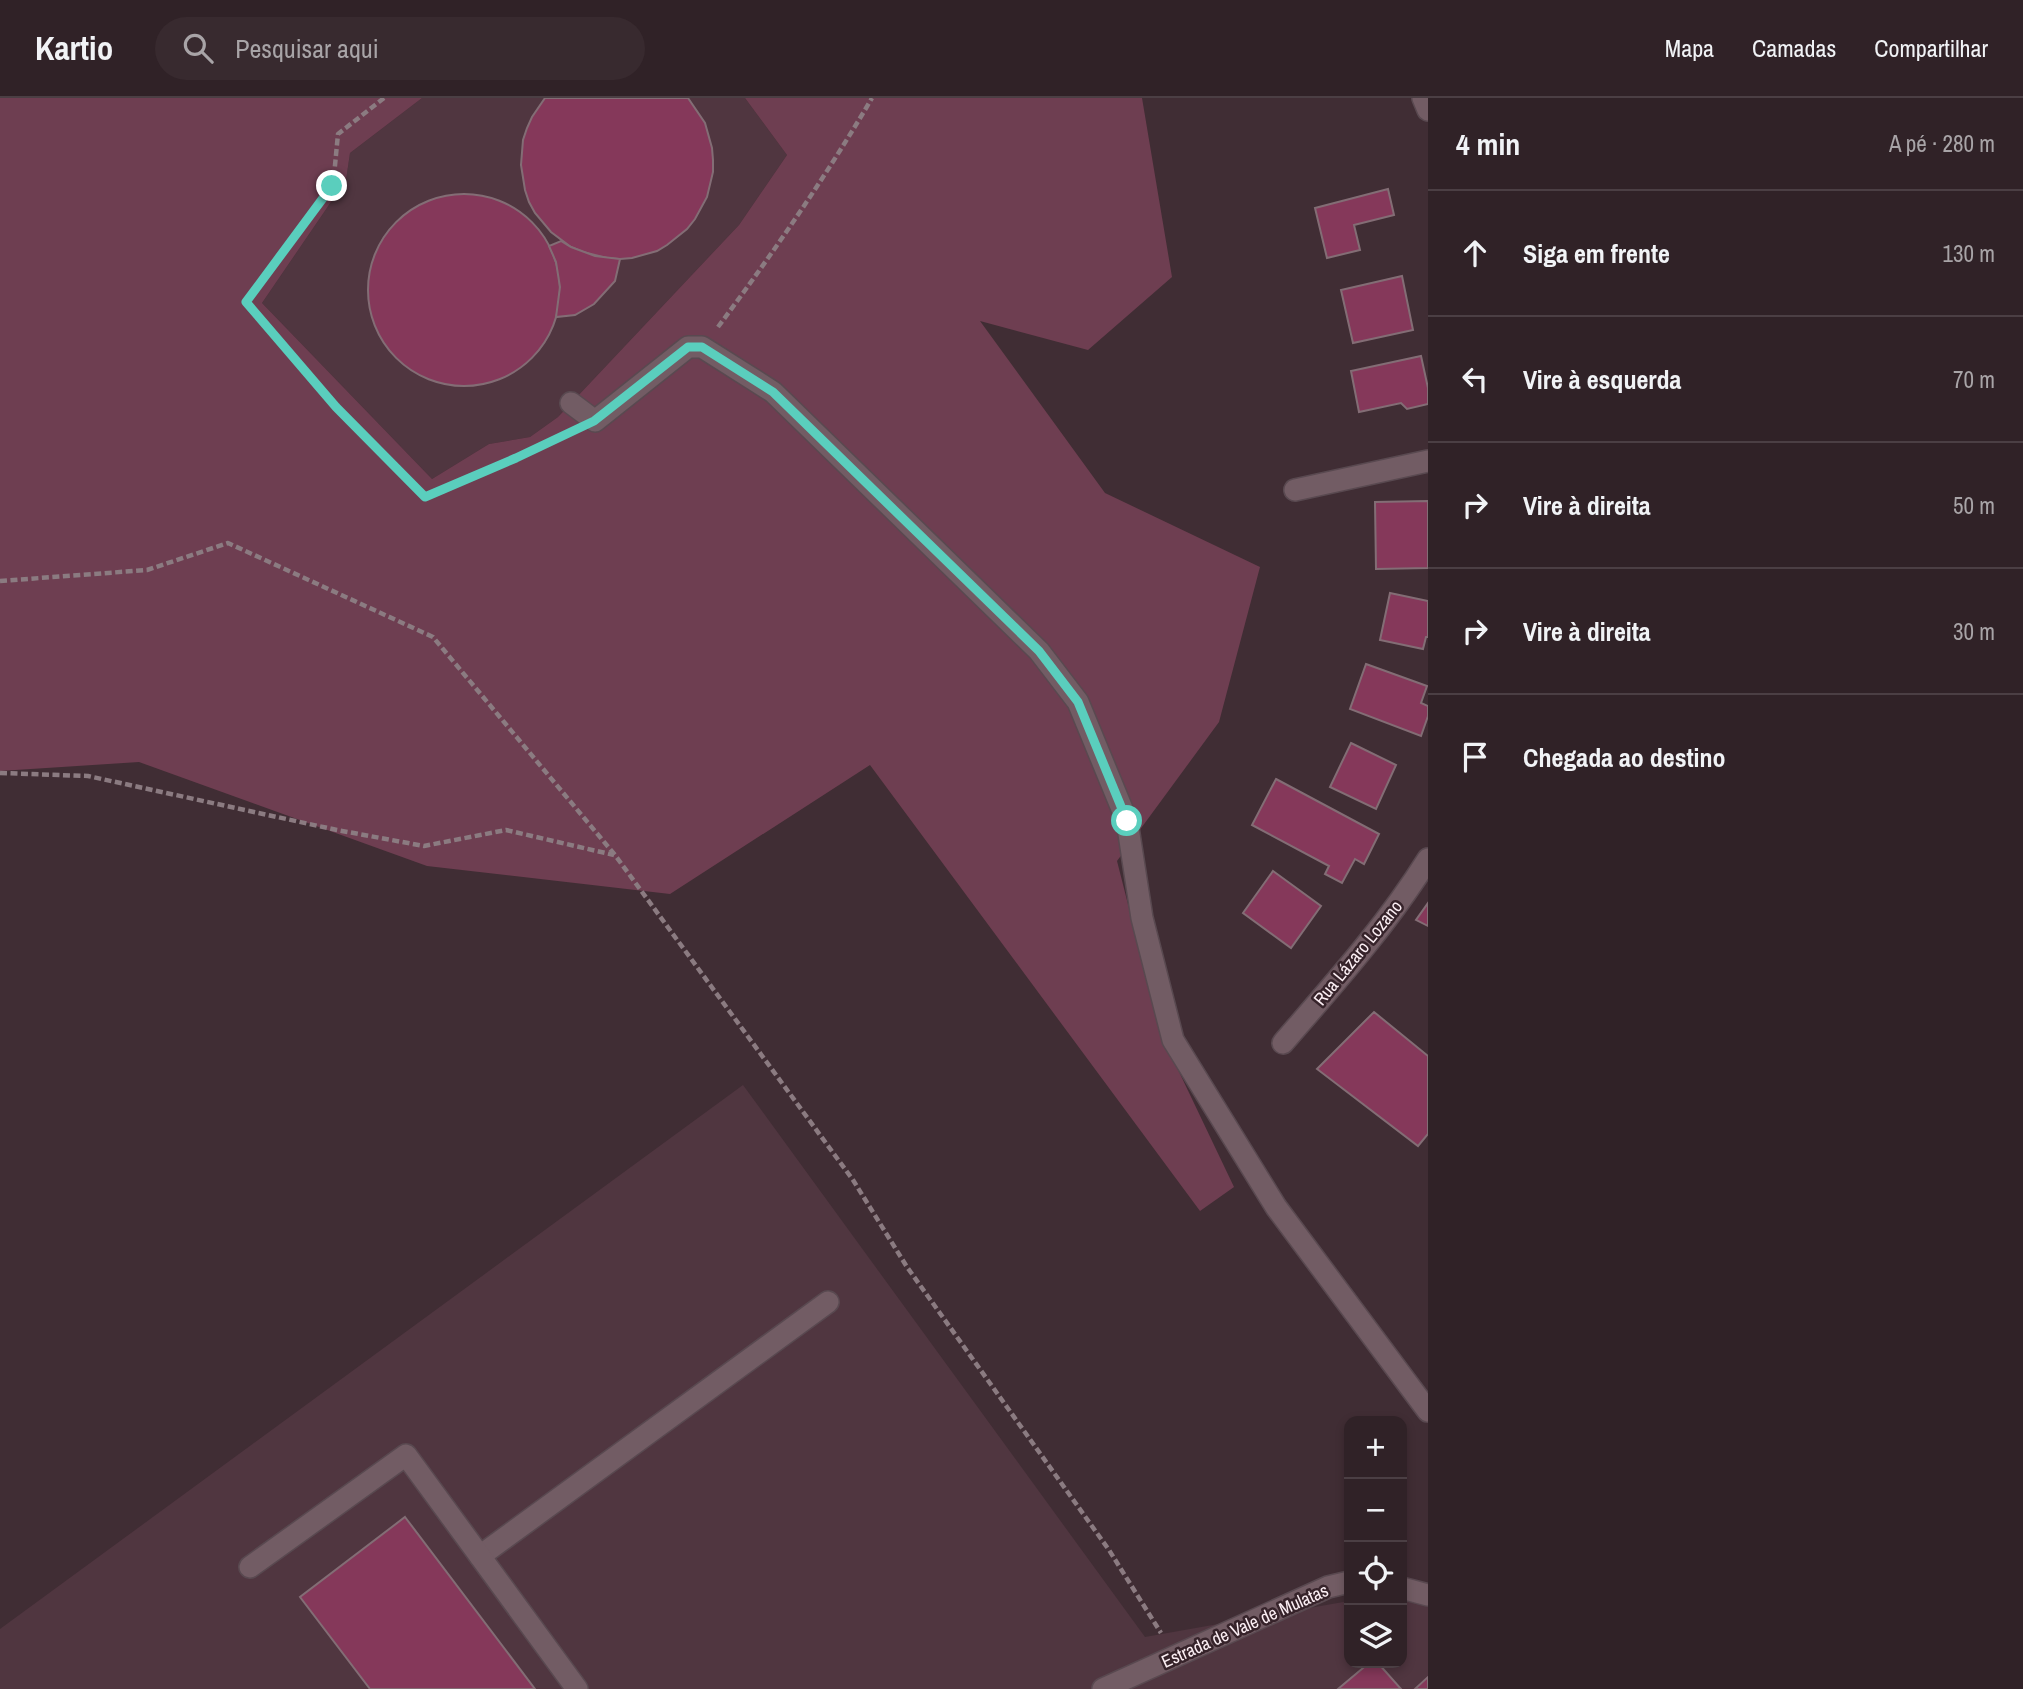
<!DOCTYPE html>
<html lang="pt">
<head>
<meta charset="utf-8">
<style>
  :root { --surface:#302227; --page:#382a2f; --text:#f1f3f6; --muted:#a8a4a7; --line:#4b3f44 }
  body { margin:0; font-family:"Archivo Narrow",sans-serif; background:var(--page); color:var(--text) }
  .controls { position:absolute; right:21px; bottom:21px; display:grid; overflow:hidden; border-radius:14px; box-shadow:0 4px 10px #0003 }
  .controls button { width:63px; height:63px; display:grid; place-items:center; padding:0; border:0; border-bottom:2px solid var(--line); background:var(--surface); color:var(--text); font:35px sans-serif }
  .stop { position:absolute; width:21px; height:21px; margin:-16px; border:5px solid #5acebd; border-radius:50%; background:#fff }
  .stop.end { background:#5acebd; border-color:#fff; box-shadow:0 2px 7px #0008 }
  .list { margin:0; padding:0; list-style:none }
  h2 { display:flex; justify-content:space-between; align-items:center; height:91px; margin:0; padding:0 28px; font-size:30px }
  h2 small { font-size:23px; font-weight:400; color:var(--muted) }
  .list li { display:grid; grid-template-columns:46px 1fr auto; gap:21px; align-items:center; box-sizing:border-box; height:126px; padding:0 28px; border-top:2px solid var(--line) }
  .list b { display:block; font-size:26px; white-space:nowrap }
  .list em { font-size:23px; font-style:normal; color:var(--muted) }
  .icon { flex:none; width:38px; height:38px; fill:none; stroke:currentColor; stroke-width:2; stroke-linecap:round; stroke-linejoin:round }
  .map { position:relative; flex:none; width:1428px; height:1591px; overflow:hidden }
  header { display:flex; align-items:center; gap:42px; box-sizing:border-box; height:98px; padding:0 35px; background:var(--surface); border-bottom:2px solid var(--line) }
  header strong { font-size:33px }
  nav { display:flex; gap:38px; margin-inline-start:auto; font-size:24px }
  .search { width:490px; height:63px; background:var(--page); display:flex; align-items:center; gap:18px; box-sizing:border-box; padding:0 24px; border-radius:38px; color:var(--muted); font-size:26px }
  main { display:flex }
  aside { flex:1; background:var(--surface) }
  .map>svg:first-child { display:block }
  .built { fill:#503640 }
  .green { fill:#6e3e51 }
  .building { fill:#85385a; stroke:#836d75; stroke-width:2 }
  .lines { fill:none; stroke-linecap:round; stroke-linejoin:round }
  .minor-casing { stroke:#594950; stroke-width:24 }
  .path { stroke:#8b7b81; stroke-width:4.5; stroke-dasharray:7 3.5; stroke-linecap:butt }
  .minor { stroke:#725c64; stroke-width:21 }
  .route { stroke:#5acebd; stroke-width:9 }
  .labels { text-anchor:middle; stroke-width:5; stroke-linejoin:round; paint-order:stroke }
  .street-label { font-size:18px; fill:#fbeef3; stroke:#36232a }
</style>
</head>
<body>
<header>
<strong>Kartio</strong>
<div class="search"><svg class="icon" aria-label="search" viewBox="0 0 24 24"><circle cx="10" cy="10" r="6"/><path d="M15 15l6 6"/></svg>Pesquisar aqui</div>
<nav><a>Mapa</a><a>Camadas</a><a>Compartilhar</a></nav>
</header>
<main>
<div class="map">
<svg width="1428" height="1591" viewBox="0 0 1428 1591">
  <rect width="100%" height="100%" fill="#402d34"/>
  <g class="built">
    <polygon points="422,0 745,0 787,57 739,127 558,319 530,339 489,346 432,381 262,205 346,82 350,55"/>
    <polygon points="743,987 1145,1539 1349,1503 1349,1565 1402,1565 1402,1501 1414,1502 1428,1508 1428,1591 0,1591 0,1531"/>
  </g>
  <g class="green">
    <polygon points="0,0 422,0 350,55 346,82 262,205 432,381 489,346 530,339 558,319 739,127 787,57 745,0 1142,0 1172,179 1088,252 980,223 1105,395 1260,469 1219,624 1117,763 1161,936 1234,1089 1200,1113 870,667 670,796 427,768 139,664 0,673"/>
    <circle cx="464" cy="192" r="96"/>
  </g>
  <g class="building">
    <polygon points="545,0 688,0 705,25 712,50 713,62 713,74 707,99 695,121 687,131 667,147 657,153 632,160 620,161 607,160 583,154 571,149 551,134 535,115 529,104 525,92 521,67 523,42 527,30 532,19"/>
    <polygon points="1388,91 1394,117 1354,127 1360,152 1327,160 1315,110"/>
    <circle cx="464" cy="192" r="96"/>
    <polygon points="561,143 571,149 595,158 620,161 615,183 594,206 575,217 556,219 560,189 556,164 549,148"/>
    <polygon points="1402,178 1413,232 1353,245 1341,192"/>
    <polygon points="1421,258 1428,290 1428,306 1407,311 1401,305 1359,314 1351,273"/>
    <polygon points="1428,403 1428,470 1376,471 1375,404"/>
    <polygon points="1390,495 1428,503 1428,539 1426,539 1423,551 1380,542"/>
    <polygon points="1366,566 1427,588 1421,605 1428,608 1428,618 1421,638 1350,611"/>
    <polygon points="1351,645 1396,667 1376,711 1330,689"/>
    <polygon points="1276,681 1379,736 1364,766 1355,761 1342,785 1325,776 1329,768 1252,727"/>
    <polygon points="1273,773 1321,808 1291,850 1243,815"/>
    <polygon points="1428,805 1428,828 1416,822"/>
    <polygon points="1374,914 1428,958 1428,1036 1418,1048 1317,971"/>
    <polygon points="405,1419 535,1591 370,1591 300,1499"/>
    <polygon points="1369,1565 1378,1565 1401,1591 1338,1591"/>
    <polygon points="1428,1579 1428,1591 1415,1591"/>
  </g>
  <g class="lines">
    <g class="minor-casing">
      <g id="minor">
        <polyline points="1423,0 1428,12"/>
        <polyline points="571,305 595,323 688,249 702,249 773,294 1039,553 1078,604 1127,723 1142,820 1173,942 1276,1109 1428,1313"/>
        <polyline points="1295,392 1428,363"/>
        <path d="M1283,945C1334,886 1386,828 1428,761"/>
        <polyline points="480,1458 828,1204"/>
        <polyline points="250,1469 406,1357 577,1591"/>
        <polyline points="1402,1490 1428,1497"/>
        <polyline points="1103,1591 1328,1489 1349,1484"/>
      </g>
    </g>
    <g class="path">
      <polyline points="384,0 338,36 333,88 246,204 336,309 425,399 568,336"/>
      <path d="M718,229C773,155 825,80 872,0"/>
      <polyline points="0,483 147,472 228,445 433,539 615,757 853,1082 907,1169 1109,1452 1161,1535"/>
      <polyline points="0,675 88,678 337,732 424,748 506,732 614,757"/>
    </g>
    <use href="#minor" class="minor"/>
  </g>
  <g class="lines">
    <polyline class="route" points="332,88 246,204 336,309 425,399 516,360 594,323 688,249 702,249 773,294 1039,553 1078,604 1127,723"/>
  </g>
  <g class="labels">
    <g class="street-label">
      <text transform="translate(1358 855) rotate(-51)" y="6">Rua Lázaro Lozano</text>
      <text transform="translate(1245 1528) rotate(-24)" y="6">Estrada de Vale de Mulatas</text>
    </g>
  </g>
</svg>
<div class="controls">
<button>+</button>
<button>−</button>
<button><svg class="icon" aria-label="locate" viewBox="0 0 24 24"><circle cx="12" cy="12" r="6"/><path d="M12 2v4M12 18v4M2 12h4M18 12h4"/></svg></button>
<button><svg class="icon" aria-label="layers" viewBox="0 0 24 24"><path d="M12 4l9 5-9 5-9-5zM3 14l9 5 9-5"/></svg></button>
</div>
<div class="stop" style="left:1127px;top:723px"></div>
<div class="stop end" style="left:332px;top:88px"></div>
</div>
<aside>
<h2>4 min<small>A pé · 280 m</small></h2>
<ul class="list">
<li><svg class="icon" aria-label="ahead" viewBox="0 0 24 24"><path d="M12 20V5M6 11l6-6 6 6"/></svg><div><b>Siga em frente</b></div><em>130 m</em></li>
<li><svg class="icon" aria-label="left" viewBox="0 0 24 24"><path d="M17 20v-9H6M10 6l-5 5 5 5"/></svg><div><b>Vire à esquerda</b></div><em>70 m</em></li>
<li><svg class="icon" aria-label="right" viewBox="0 0 24 24"><path d="M7 20v-9h11M14 6l5 5-5 5"/></svg><div><b>Vire à direita</b></div><em>50 m</em></li>
<li><svg class="icon" aria-label="right" viewBox="0 0 24 24"><path d="M7 20v-9h11M14 6l5 5-5 5"/></svg><div><b>Vire à direita</b></div><em>30 m</em></li>
<li><svg class="icon" aria-label="arrive" viewBox="0 0 24 24"><path d="M6 21V4h12l-3 4 3 4H6"/></svg><div><b>Chegada ao destino</b></div></li>
</ul>
</aside>
</main>
</body>
</html>
